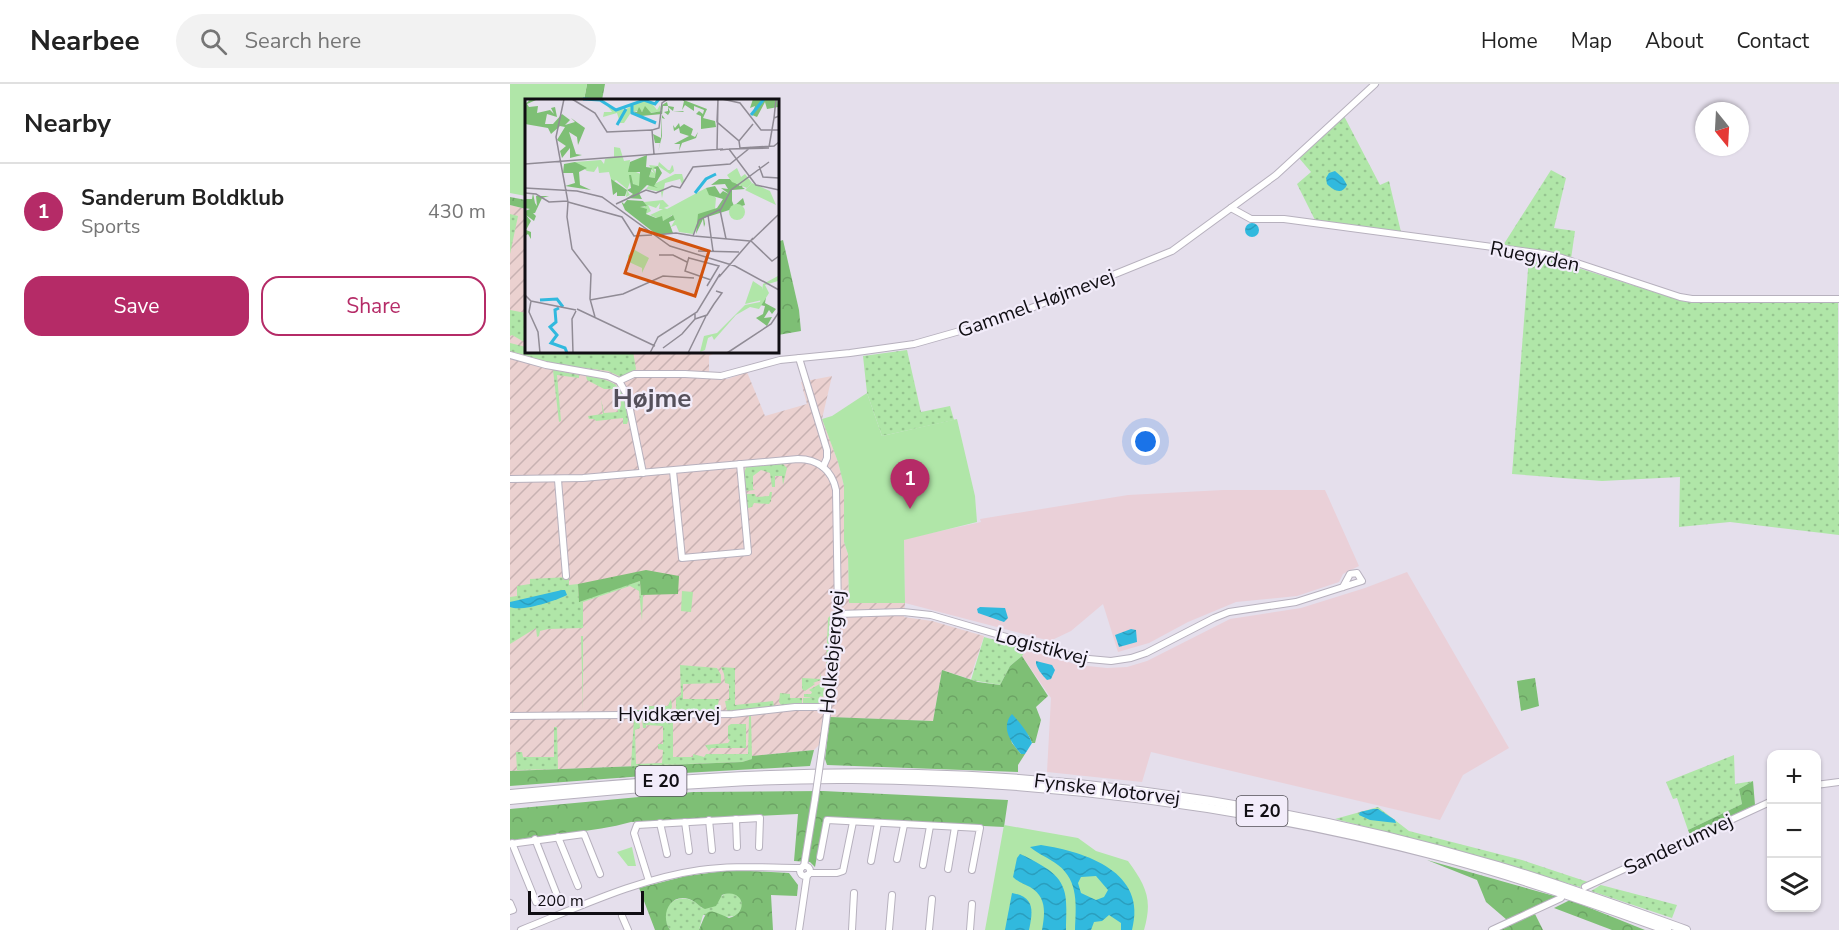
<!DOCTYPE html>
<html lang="en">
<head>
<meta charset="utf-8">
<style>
  :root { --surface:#fff; --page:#f2f2f2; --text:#222; --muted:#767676; --line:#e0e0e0; --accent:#b52b67 }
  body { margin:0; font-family:"Nunito Sans",sans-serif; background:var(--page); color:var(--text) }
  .controls { position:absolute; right:18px; bottom:18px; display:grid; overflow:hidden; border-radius:12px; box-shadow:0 2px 4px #0004 }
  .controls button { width:54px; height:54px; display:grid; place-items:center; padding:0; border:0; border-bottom:2px solid var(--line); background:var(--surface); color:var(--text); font:30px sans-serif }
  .compass { position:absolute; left:1185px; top:18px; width:54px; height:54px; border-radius:50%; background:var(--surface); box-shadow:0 2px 4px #0004; rotate:162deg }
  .scale { position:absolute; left:18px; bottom:15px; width:116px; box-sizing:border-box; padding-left:6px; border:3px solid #100e13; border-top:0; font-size:16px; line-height:21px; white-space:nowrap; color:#100e13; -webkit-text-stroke:4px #f2ecfa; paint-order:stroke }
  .you { position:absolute; left:636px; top:358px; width:21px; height:21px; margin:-15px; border:4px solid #fff; border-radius:50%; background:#1a73e8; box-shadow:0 0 0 9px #1a73e833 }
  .badge { display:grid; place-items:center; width:39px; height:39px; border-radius:50%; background:var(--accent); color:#fff; font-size:20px; font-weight:700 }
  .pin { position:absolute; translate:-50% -50px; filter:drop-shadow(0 2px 3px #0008) }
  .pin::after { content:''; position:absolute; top:32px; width:21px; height:18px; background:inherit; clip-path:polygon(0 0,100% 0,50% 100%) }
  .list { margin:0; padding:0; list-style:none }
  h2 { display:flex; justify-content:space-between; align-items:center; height:78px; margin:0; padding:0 24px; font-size:26px }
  h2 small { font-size:20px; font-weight:400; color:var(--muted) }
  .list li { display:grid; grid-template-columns:39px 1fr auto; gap:18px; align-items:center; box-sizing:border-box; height:96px; padding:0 24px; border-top:2px solid var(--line) }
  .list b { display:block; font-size:22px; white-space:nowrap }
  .list p { margin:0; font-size:20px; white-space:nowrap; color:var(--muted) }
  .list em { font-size:20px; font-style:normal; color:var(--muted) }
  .actions { display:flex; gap:12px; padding:18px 24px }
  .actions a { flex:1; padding:14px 0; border:2px solid var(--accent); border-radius:18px; text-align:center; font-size:21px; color:var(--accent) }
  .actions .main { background:var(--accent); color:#fff }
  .icon { flex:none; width:33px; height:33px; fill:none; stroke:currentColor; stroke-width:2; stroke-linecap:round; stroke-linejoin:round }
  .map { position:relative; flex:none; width:1329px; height:846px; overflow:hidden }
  header { display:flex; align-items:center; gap:36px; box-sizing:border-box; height:84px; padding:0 30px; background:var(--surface); border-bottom:2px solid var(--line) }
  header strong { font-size:28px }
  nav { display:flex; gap:33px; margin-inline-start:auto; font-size:21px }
  .search { width:420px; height:54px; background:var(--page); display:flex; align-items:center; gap:15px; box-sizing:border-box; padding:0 21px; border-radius:33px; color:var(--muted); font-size:22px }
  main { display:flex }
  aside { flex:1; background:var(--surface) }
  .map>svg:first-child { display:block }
  .commercial { fill:#ead0d8 }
  .industrial { fill:url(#industrial-furrows) }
  .grass { fill:url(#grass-dots) }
  .forest { fill:url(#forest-crowns) }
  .park { fill:#b0e6a8 }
  .water { fill:url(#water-waves); fill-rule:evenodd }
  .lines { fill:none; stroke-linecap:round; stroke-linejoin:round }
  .minor-casing { stroke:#b7b1be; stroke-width:8 }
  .highway-casing { stroke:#b7b1be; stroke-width:10 }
  .minor { stroke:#fff; stroke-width:6 }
  .highway { stroke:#fff; stroke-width:8 }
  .minor-bridge-casing { stroke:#b7b1be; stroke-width:8; stroke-linecap:butt }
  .minor-bridge { stroke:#fff; stroke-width:6 }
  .labels { text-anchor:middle; stroke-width:4.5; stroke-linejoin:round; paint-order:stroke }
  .shield { fill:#f2ecfa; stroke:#545158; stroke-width:1.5 }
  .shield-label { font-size:18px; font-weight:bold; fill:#100e13 }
  .street-label { font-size:20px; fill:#100e13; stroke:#f2ecfa }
  .district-label { font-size:26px; font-weight:bold; fill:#55505b; stroke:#f2ecfa }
  .inset-river { fill:none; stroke:#31b9de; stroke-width:3 }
  .inset-road { fill:none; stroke:#908b95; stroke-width:1.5 }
  .view { fill:#d2520d; fill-opacity:0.15; stroke:#d2520d; stroke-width:3 }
  .inset-edge { fill:none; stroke:#100e13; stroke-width:3 }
</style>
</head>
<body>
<header>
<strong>Nearbee</strong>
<div class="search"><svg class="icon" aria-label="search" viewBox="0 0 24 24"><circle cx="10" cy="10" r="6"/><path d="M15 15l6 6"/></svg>Search here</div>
<nav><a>Home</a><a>Map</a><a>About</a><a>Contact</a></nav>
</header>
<main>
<aside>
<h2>Nearby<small></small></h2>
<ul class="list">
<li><span class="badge">1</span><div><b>Sanderum Boldklub</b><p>Sports</p></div><em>430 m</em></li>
</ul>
<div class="actions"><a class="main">Save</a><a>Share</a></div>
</aside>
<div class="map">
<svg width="1329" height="846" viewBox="0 0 1329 846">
  <defs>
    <pattern id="industrial-furrows" width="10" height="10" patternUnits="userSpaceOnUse" patternTransform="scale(1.5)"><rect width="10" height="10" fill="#ebd1d0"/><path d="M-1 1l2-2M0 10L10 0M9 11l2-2" fill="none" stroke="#c8b2b2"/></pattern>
    <pattern id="grass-dots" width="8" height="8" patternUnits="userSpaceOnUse" patternTransform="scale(1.5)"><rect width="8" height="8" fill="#b0e6a8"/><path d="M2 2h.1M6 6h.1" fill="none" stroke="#96c490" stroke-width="1.8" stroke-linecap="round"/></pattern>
    <pattern id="forest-crowns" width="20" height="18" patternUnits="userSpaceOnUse" patternTransform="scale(1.5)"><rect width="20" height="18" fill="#7ebf75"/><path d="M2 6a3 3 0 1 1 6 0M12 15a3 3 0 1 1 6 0" fill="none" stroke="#6ca364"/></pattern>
    <pattern id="water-waves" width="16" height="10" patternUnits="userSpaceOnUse" patternTransform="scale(1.5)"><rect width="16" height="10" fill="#31b9de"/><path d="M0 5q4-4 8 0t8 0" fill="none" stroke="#2a9ebe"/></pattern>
  </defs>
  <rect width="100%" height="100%" fill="#e5dfec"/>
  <g class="commercial">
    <polygon points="713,406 815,406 849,482 833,490 829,498 787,512 726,518 678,538 639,559 608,568 593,520 561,547 540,557 395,519 394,455 471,438 470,435 618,411"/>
    <polygon points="897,488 999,664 953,691 930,736 641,668 632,698 537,688 541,614 512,572 517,565 568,581 597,584 617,583 637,577 720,535 791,524 855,504"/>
  </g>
  <polygon class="industrial" points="0,121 16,125 16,267 204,267 205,269 199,272 199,290 202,295 217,295 237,288 255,332 297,320 291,298 322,292 312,335 328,378 334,402 334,458 338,470 339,519 395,519 394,533 422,537 474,552 460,595 432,586 423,637 318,633 314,661 309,661 304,666 243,672 242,675 232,678 0,687"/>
  <g class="grass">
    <polygon points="834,32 870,101 879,97 891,148 806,138 787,100 801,88 789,74"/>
    <polygon points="1041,86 1056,94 1044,144 1065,147 1061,175 992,163"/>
    <polygon points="0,130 8,132 0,170"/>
    <polygon points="1019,173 1046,177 1176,218 1328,218 1329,451 1220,438 1169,443 1170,393 1092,397 1002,390"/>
    <polygon points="0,226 16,229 16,259 2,251 0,252"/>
    <polygon points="0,259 16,263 16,267 100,267 115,270 116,267 123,267 126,285 124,288 111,293 98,287 45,280 0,267"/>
    <polygon points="397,266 411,328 440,322 444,336 372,352 357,309 353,272"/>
    <polygon points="43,286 69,291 69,294 47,291 51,337 49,338"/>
    <path d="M76,292C96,295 113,298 117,321C118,328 120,333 117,340H113V334L86,337L84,335H79L78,332L93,330L91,315L94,329L108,328L107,322H111L110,310L105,311L104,305H94L77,296Z"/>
    <polygon points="272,379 277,384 273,401 272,392 265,392 265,403 262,403 260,389 251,386 243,392 243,405 245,406 235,407 234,390 236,383"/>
    <polygon points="260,408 262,408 261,417 259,420 244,419 242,423 238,424 238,420 237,423 236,410 245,410 246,413 259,412"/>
    <polygon points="59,493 59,501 68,500 69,517 130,497 131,511 133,511 132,537 129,507 120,502 73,518 73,544 38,545 30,547 29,552 27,553 26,544 0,560 0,513 7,512 7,502 20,500 20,495"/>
    <polygon points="320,532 318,586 316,584 318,534"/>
    <polygon points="71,552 73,552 73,626"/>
    <polygon points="474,553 517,565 512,572 500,582 490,601 461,596"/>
    <polygon points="170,581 207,584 211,591 211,599 173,600 173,615 209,615 207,627 168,628 166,626 166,614 171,611"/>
    <polygon points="211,583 225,584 225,621 263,617 264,622 217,627 215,617 219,617 215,616 219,615 219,600 215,599 214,590"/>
    <polygon points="311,589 311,596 303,599 305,600 295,607 292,605 292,594 310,595"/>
    <polygon points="315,597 313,613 310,612 309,615 311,617 313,615 313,619 293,620 293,614 306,614 294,613 294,610 301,610 302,608 299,606"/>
    <polygon points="270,609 280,610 280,614 292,614 292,620 271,621 269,618"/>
    <polygon points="161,615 162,623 160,627 125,628 123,626 132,626 133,622 158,622"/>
    <polygon points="239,632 241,632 242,675 232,678 121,682 124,634 129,634 130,644 125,646 126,680 152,679 153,666 148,665 148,660 153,660 153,642 136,641 136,644 133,644 132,634 163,634 163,673 183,673 183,670 194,673 196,670 238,670"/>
    <polygon points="221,640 236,640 236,664 201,664 199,667 195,661 218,659 220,656 218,655 218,642"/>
    <polygon points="44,643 47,643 48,685 7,686 6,668 12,668 13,673 44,673"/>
    <polygon points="1224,671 1225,700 1243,697 1229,705 1232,720 1178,746 1167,714 1163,715 1156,698"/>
    <polygon points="868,723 899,747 1012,776 1078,798 1070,803 934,763 825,735"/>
    <polygon points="1091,801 1167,821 1162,834 1081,807"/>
    <path d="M220,808L229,812C243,840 208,832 193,831L189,846H160C144,822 172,802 192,824C201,820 212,810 220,808Z"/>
  </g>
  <g class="forest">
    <polygon points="77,0 95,0 92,16 74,16"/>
    <polygon points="0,113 16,116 16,125 0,121"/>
    <polygon points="273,156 289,226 291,247 268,251 267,158"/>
    <polygon points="136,486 169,492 168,510 131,511 130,497 69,518 68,500"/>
    <path d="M512,572L538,612L526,623L531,636L525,659H522C517,645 511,644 497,642L502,659L511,670H515L508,681V688L317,681L315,675L320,633L423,637L432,586L468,598L490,601L500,582Z"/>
    <polygon points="1025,594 1029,622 1011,627 1007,597"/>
    <polygon points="304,666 300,682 174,689 0,702 0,687 232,678 242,675 242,672"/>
    <polygon points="1243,697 1245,721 1180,751 1178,746 1232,720 1229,705"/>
    <path d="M313,707L498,716L494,743L314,734L305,783L300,778L284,777L288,730L121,738C82,749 40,749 0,757V725L183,708Z"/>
    <polygon points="917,776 1048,813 997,836 976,818 967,796"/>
    <path d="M222,786L279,789L288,801L287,812L261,811L263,846H189C198,824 196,824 219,834C240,829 233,803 212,811L206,822L195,825C189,823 186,817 179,815C159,809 150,832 160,846H145L129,804L176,792Z"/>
    <polygon points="1060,816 1135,846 1102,846 1044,824"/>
    <polygon points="1025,830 1033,846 990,846"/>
  </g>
  <g class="park">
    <polygon points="0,0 77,0 74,16 16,16 16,112 0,109"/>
    <polygon points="357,309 372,352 447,335 465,412 467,438 394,456 395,519 339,519 338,470 334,458 334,402 328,378 312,335 322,332"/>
    <polygon points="172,507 183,508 181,528 171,527"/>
    <path d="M494,741L568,754L586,767L618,777C636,802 643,815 634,846H475Z"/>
    <polygon points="122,763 126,782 118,782 107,768"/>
  </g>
  <g class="water">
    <path d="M825,87L833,94L837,101C832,111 824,107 817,100L816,94L819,89Z"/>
    <circle cx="742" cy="146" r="7"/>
    <path d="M52,506H55L57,511C45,517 12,528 0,523V518Z"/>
    <polygon points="470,523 495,524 498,534 494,538 468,529 467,525"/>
    <polygon points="621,545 626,546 627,558 609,563 605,551"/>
    <path d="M526,577L542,581L545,586L541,595L537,596C533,592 525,583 526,577Z"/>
    <path d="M502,630C510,639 518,648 522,659L515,670H511C501,659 490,643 502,630Z"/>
    <polygon points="863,725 868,725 885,736 886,739 860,736 849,731 850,728"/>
    <path d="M531,761C576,768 638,788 622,846H611V839L599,831L592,837L584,838L581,846H565C566,822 569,797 548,781C539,774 528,770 520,763ZM586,792L598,806L594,813L586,816L571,809L568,799L571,793Z"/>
    <path d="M510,770C518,773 524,777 531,781C561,798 556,816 556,846H532C535,829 537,813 520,803C514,800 508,798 503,793L507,774Z"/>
    <path d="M502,809C525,813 523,827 519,846H495Z"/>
  </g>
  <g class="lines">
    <g class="minor-casing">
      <g id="minor">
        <polyline points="721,124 741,135 774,135 1034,170 1052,174 1170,213 1182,215 1329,215"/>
        <polyline points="0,271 36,281 98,292 109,297 117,311 133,389"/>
        <polyline points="289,274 317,366 317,374 313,383"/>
        <polyline points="109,297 124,290 175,290 211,292 270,276 340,269 404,260 499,233 662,167 766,91 865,0"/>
        <polyline points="163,387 172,474 238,468 230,380"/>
        <path d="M0,395L73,394L288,375C308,375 322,386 326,406L328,530L321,602L311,673"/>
        <polyline points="48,396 56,492"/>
        <polyline points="328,530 393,528 421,531 568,574 601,577 621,574 636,569 704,534 719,528 786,518 852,497 847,489 840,490 833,503"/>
        <polyline points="0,632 223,630 285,623 318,623"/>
        <polyline points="1306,701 1329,698"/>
        <polyline points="226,735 227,763"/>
        <polyline points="199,736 202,766"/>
        <polyline points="175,738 179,767"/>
        <polyline points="150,739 157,770"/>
        <polyline points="48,753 68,802"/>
        <polyline points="25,755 47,811"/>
        <polyline points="2,759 26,818"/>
        <polyline points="0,760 74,750 90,790"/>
        <polyline points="310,773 317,736 470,744 462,786"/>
        <polyline points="387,775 394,741"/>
        <polyline points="361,777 368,739"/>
        <polyline points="413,781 420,742"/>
        <polyline points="294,782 305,715"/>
        <circle cx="295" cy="787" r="5"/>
        <polyline points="438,785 445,743"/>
        <polyline points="300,789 327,789 333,787 343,738"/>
        <polyline points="139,797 124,749 127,741 250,734 249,763"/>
        <polyline points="1075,803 1262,717"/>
        <polyline points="0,819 3,826 0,827"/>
        <polyline points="112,832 118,846"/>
        <path d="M11,846C69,823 127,795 190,786C224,781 257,784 291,784"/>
        <polyline points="289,846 297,791"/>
        <polyline points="342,846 344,809"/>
        <polyline points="379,846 382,811"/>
        <polyline points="419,846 422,815"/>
        <polyline points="460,846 462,820"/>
        <polyline points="982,846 1051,814"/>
      </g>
    </g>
    <g class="highway-casing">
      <g id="highway">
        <path d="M0,710C136,697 271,686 408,690C604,695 801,727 988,782C1052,801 1114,824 1176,846"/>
        <path d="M0,716C114,705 228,694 342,695C541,697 739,722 932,773C1008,793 1083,819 1157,846"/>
      </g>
    </g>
    <use href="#minor" class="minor"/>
    <use href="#highway" class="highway"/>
    <g class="minor-bridge-casing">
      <polyline id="minor-bridge" points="305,715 311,673"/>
    </g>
    <use href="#minor-bridge" class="minor-bridge"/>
  </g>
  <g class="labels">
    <g class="shield">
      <rect x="125.5" y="682" width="51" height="30" rx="4.5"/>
      <rect x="726.5" y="712" width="51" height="30" rx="4.5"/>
    </g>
    <g class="shield-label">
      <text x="151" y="703">E 20</text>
      <text x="752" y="733">E 20</text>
    </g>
    <g class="street-label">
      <text transform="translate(1025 172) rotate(11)" y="7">Ruegyden</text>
      <text transform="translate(526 219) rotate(-20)" y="7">Gammel Højmevej</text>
      <text transform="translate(532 562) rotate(15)" y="7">Logistikvej</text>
      <text transform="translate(322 568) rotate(-85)" y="7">Holkebjergvej</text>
      <text x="159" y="637">Hvidkærvej</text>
      <text transform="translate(597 705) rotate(7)" y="7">Fynske Motorvej</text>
      <text transform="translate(1168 760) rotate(-25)" y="7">Sanderumvej</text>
    </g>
    <g class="district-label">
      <text x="142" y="323">Højme</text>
    </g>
  </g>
  <g transform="translate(15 15)">
    <rect width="254" height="254" fill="#e5dfec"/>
    <path d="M116,2H125L132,11L135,6L137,12L125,14L119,9V12H107L99,24H95L92,14L78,18L79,13H87L81,5L90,11L101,10ZM89,48L95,49L99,62L105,61L104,70L118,76L113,93L106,81L102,91L105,96L101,98L102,90L91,81L87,84L84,73L74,74L73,67L69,73L62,72L50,63L76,61L79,65L80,60L89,58ZM134,63L143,71H145L147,66L148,67L149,72L145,75L133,67L129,70L133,81L123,88L150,75H157L159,82L157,85L155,80L140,84L137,99L136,93L121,90L130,79L124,78L126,72L129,74L124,66L133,67ZM227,84L245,92L251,106L220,91ZM181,89L191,99L190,110L176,116L168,135L154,133L151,126L146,128L150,121L147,116L139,122L125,116L138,110H134L135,104L131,109L123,106L126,112L119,116L115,108H120L119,103L138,101L144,107L139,109L142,110ZM108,150L124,159L117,174V169L104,163L103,157ZM228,182L237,188V201L220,205Z" fill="#b0e6a8"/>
    <path d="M6,0L11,1L2,5L4,8L13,7L12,14L25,11L29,15L26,9L30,8L32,18L22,15L20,25H28L37,15L45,21L40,26L50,23L46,19L60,29L53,46L52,38L44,33L51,55L57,56L45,59V49L37,59L35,52L41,47L32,41L40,28L35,27L26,35L23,29L0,25V5ZM156,0L182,10L178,19L190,22L191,28L176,30V17L171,15L174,12L178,15L179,11L169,7V12L160,6L157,11L159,2ZM228,0H252L253,8L242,10L240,3L232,18L227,16L230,7L225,9ZM142,3L143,7L149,8L148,12H158L159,13L148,12L143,8L145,13L143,16L139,13L143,12V7H138L137,16L140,20L137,19V37L133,53L135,44H130L128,35L136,39L137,15L116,17L107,12L112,13L114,8L117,13L120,7L126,14L137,12V6ZM154,24L155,28L159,25L168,30L166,36L170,38L173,33L180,34L173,33L171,39L157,44L154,52L155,45H149L164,37L155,34L154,29L149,32L148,26L150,29ZM122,56L121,68L127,69L124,78L130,79L131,70L128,69L133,67L137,74L129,87L133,89L122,86L114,94L117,100L102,99L108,95L102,91L100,97H92V93L88,96L86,80L102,91L106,89L104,76H106L108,85L114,87L115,73H103L105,63ZM50,63L62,69L54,73L55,86L66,91L40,87L50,84L48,74H38L39,65ZM194,80H205L215,87L220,84L217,88L220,90L207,91V102L209,107L218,99L220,106L179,119L180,125L179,128L178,120L171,135L173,115L192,109L198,100L184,96L181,89L190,87L195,95L198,92L204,95L196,89L203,90L200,85L186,86ZM8,94L10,104L12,107L11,97H24L17,99L10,114H8L11,117L9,122L1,116L6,122L1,131L6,133V140L3,135L0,137V112L5,110L0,109V100H7ZM102,101L118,102L122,107L115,108L122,110L121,115L131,119L137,117L138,122L148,116L150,121L144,123L148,134L132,136L100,111L96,102L99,105ZM241,198L240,204L251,210L247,215L244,211L239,219L247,218L242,227L231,219L238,215L240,207L235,206Z" fill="#7ebf75"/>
    <path d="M253,177V182L240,186L244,194L234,210L225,208L211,216L189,241L187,237L183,239L180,251L175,253L179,237L192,234L220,206L235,203L238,185Z" fill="#b0e6a8"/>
    <path d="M204 113a8 8 0 1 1 16 0a8 8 0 1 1-16 0Z" fill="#b0e6a8"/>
    <path d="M212,69L216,78L220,75L227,84L222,89L207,83L202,76Z" fill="#b0e6a8"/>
    <path class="inset-river" d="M58,0L75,1L91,11L119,1L130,5L134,0M107,6V14L131,24M226,16L239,0M92,26L101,10M170,94L181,80L191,75M15,201L32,200L38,208M34,209L30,211L31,223L25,228L32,236L26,244L40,249L42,254"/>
    <path class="inset-road" d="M39,0L31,38L43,103L42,118L47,150L66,175L65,200L70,218M47,0L70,14L82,33L127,31M193,0L192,23L214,42L215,49L249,47L254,43M197,0L215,4L236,31H254M249,19L251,0M193,24L214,42L228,25M244,48L249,19L254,17M204,50L244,49M192,51L193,0M195,51L204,50L231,86L254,91M129,55L127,31L134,29L137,4L143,0M0,65L198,50M234,67L238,78L254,79M0,89L52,92L77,98L145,147L210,167L254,191M0,94L11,95L24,103L43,102M43,103L97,118L109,137L127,136M91,105L121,91L131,94L147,87L155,89L168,68L205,65L226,48M195,111L201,140M183,116L188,152M130,136L151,134L169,137M168,137L174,121L196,110L206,91L244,63M169,137L225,142M227,141L253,116M226,142L247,162L254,157M173,152L214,153M134,156H148L162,163M164,158L160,172L186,181M164,159L194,167L182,187M194,178L228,139M0,196L6,202L51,211M65,201L98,195L138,177L169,179M6,202L4,213L13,233L15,254M189,205L197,194L191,192M52,210L130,247M170,220L182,216L189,205M138,249L157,235L170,220V214M48,254L47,220L51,212M125,254L133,238L172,213L195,175M163,254L181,217M202,254L246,225L254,213"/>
    <path class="view" d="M115,130L184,152L170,197L100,174Z"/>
    <rect width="254" height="254" class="inset-edge"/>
  </g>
</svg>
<div class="controls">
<button>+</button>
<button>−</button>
<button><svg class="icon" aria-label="layers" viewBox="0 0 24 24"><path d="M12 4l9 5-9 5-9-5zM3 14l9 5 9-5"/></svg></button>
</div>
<svg class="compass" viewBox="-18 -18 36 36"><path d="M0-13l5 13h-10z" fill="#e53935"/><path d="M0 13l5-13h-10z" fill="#767676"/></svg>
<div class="scale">200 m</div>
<div class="you"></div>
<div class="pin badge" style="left:400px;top:425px">1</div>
</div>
</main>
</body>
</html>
